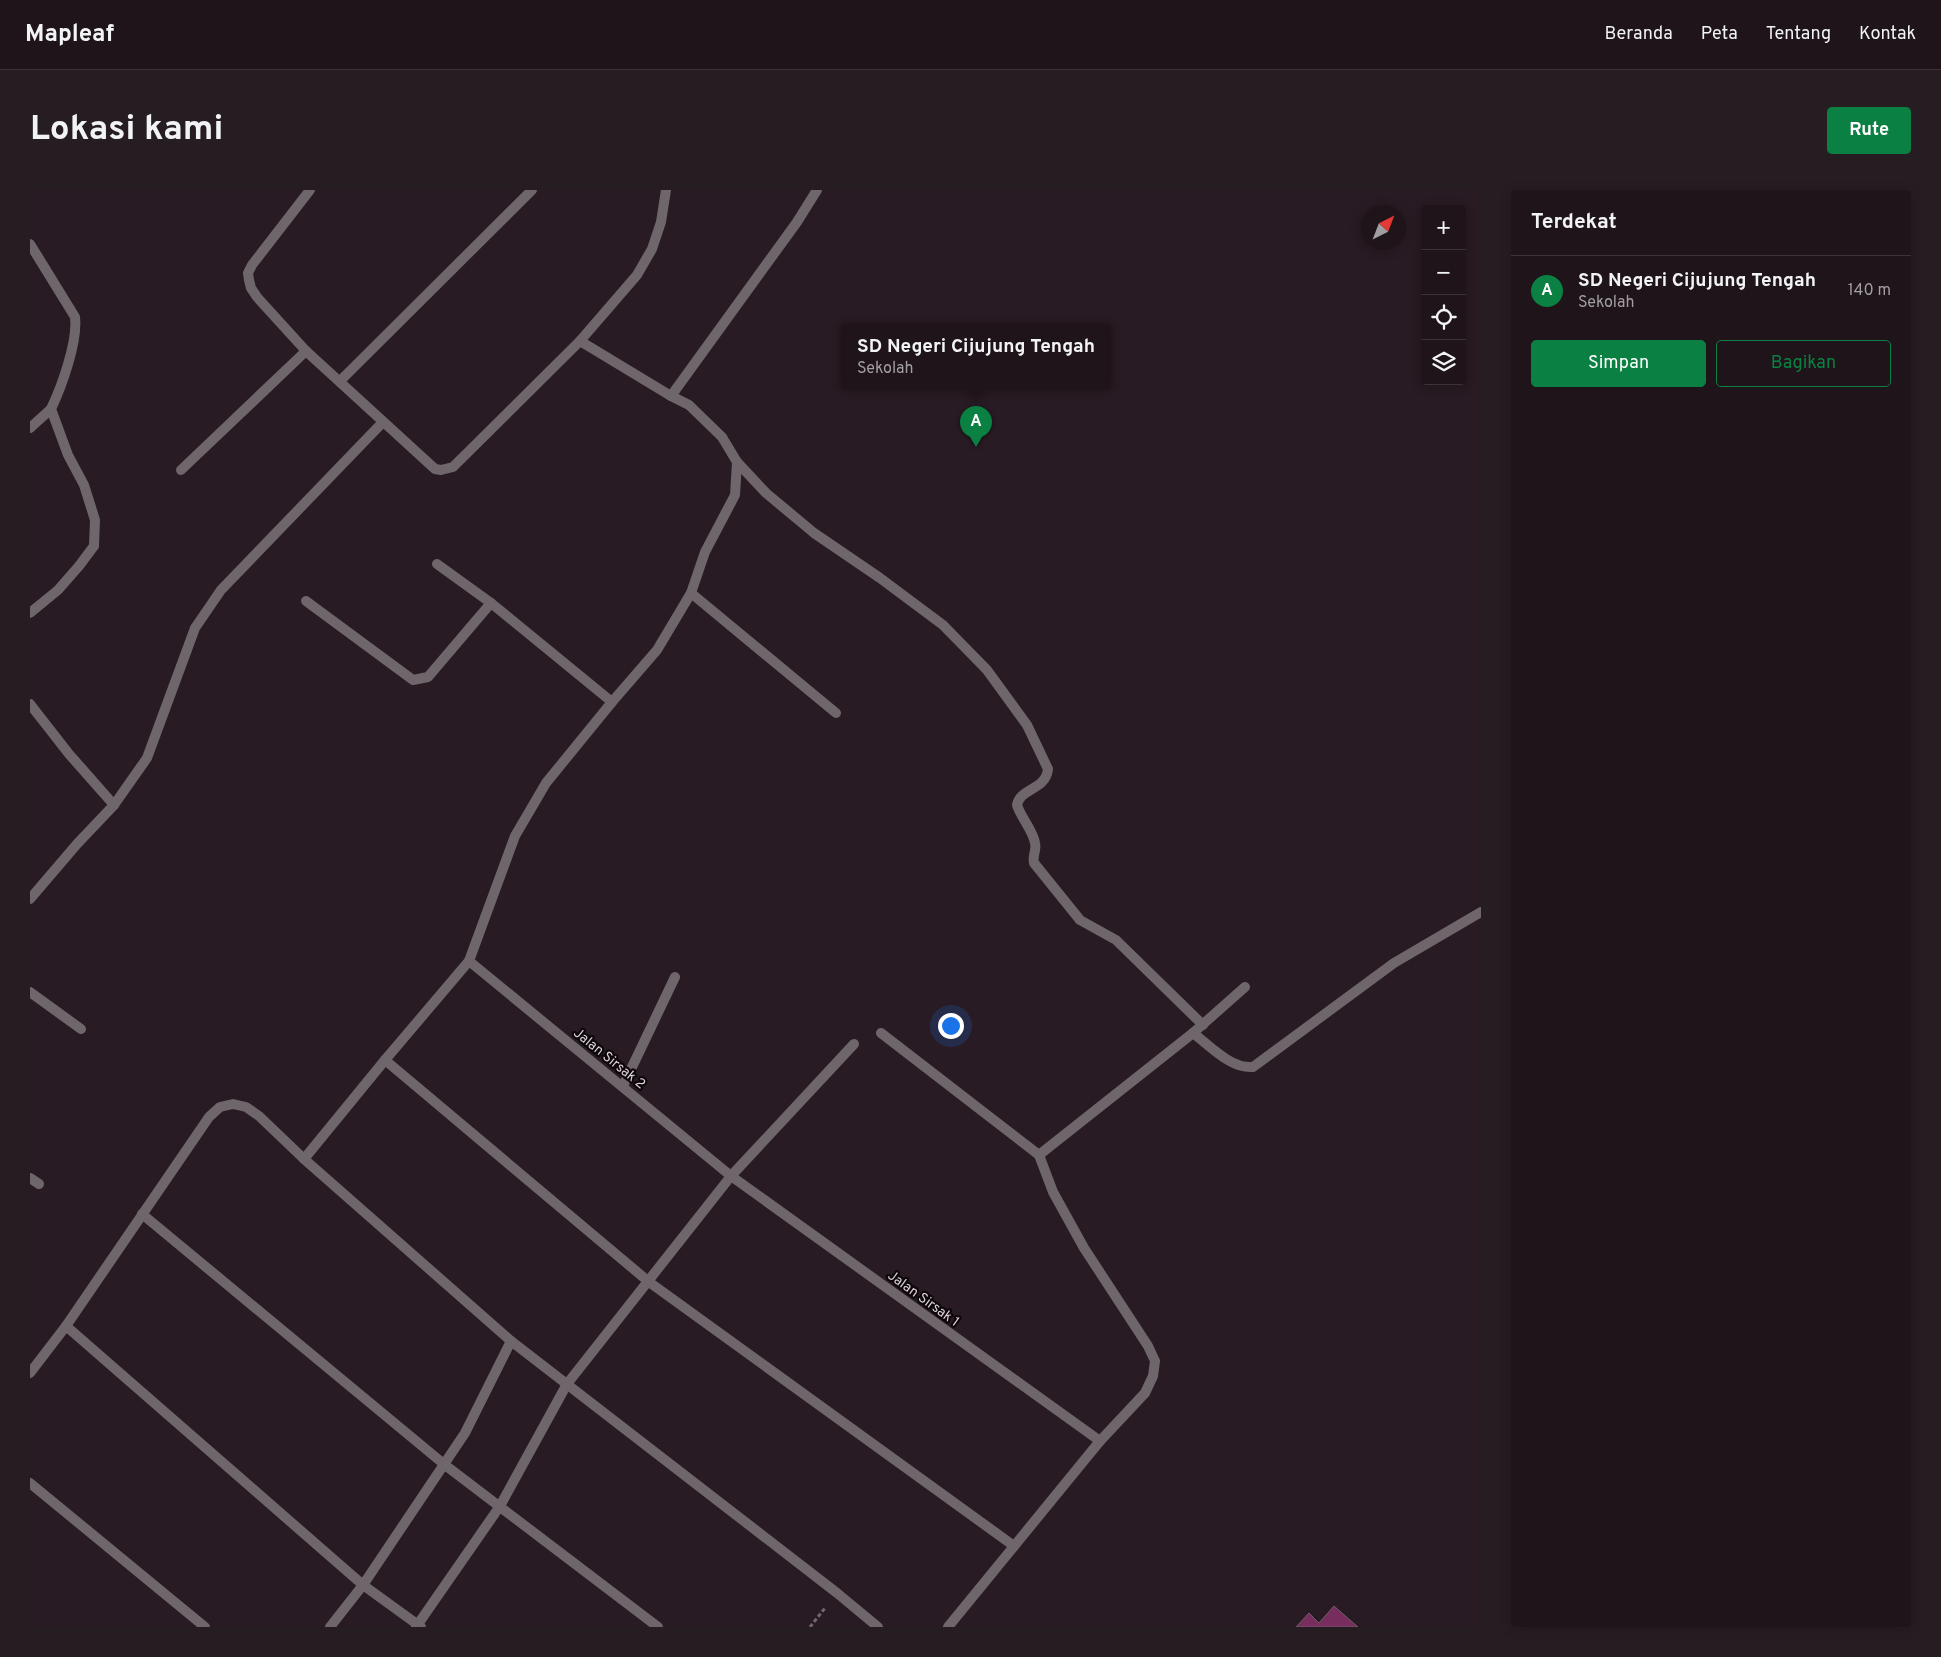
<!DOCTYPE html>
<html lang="id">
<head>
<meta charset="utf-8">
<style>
  :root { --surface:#1e141a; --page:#261d23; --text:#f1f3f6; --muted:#a19ea2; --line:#3c3339; --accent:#0b8043 }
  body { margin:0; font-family:Overpass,sans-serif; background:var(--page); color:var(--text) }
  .controls { position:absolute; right:15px; top:15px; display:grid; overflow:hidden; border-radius:5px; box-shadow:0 2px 12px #0003 }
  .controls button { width:45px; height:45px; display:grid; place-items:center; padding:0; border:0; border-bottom:1px solid var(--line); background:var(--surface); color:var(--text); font:25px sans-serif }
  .compass { position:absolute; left:1331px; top:15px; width:45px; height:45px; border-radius:50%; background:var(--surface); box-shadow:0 2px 12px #0003; rotate:42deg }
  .you { position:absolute; left:920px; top:835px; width:18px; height:18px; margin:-12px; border:4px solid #fff; border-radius:50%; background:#1a73e8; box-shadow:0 0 0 8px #1a73e833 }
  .badge { display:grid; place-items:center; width:32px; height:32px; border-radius:50%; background:var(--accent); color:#fff; font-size:16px; font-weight:700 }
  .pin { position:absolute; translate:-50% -41px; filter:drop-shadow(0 1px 2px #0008) }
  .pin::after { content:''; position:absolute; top:26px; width:18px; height:15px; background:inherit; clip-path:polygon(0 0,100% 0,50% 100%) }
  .popup { position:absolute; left:811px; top:134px; width:270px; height:65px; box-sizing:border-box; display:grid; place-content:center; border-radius:5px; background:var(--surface); filter:drop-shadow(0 1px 4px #0005); font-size:16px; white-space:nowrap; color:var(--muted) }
  .popup b { font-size:19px; color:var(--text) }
  .popup::after { content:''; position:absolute; left:50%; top:100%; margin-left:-10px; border:10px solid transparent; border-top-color:var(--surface) }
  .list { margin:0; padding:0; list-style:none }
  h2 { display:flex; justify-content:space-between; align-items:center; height:65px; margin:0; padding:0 20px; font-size:21px }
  h2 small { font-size:16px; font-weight:400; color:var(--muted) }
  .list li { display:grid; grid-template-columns:32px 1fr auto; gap:15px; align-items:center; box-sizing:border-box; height:70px; padding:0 20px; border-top:1px solid var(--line) }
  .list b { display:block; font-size:19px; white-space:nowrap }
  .list p { margin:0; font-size:16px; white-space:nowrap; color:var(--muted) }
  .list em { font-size:16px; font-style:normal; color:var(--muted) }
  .actions { display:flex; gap:10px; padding:15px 20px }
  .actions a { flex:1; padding:11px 0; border:1px solid var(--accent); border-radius:5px; text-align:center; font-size:18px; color:var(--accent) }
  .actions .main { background:var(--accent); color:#fff }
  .icon { flex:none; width:28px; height:28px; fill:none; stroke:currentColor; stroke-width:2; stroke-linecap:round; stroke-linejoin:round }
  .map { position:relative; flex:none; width:1451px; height:1437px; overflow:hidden; border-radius:5px }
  header { display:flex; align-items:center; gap:30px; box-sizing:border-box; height:70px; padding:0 25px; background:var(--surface); border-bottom:1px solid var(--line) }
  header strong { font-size:24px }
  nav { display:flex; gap:28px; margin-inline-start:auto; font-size:18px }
  .intro { display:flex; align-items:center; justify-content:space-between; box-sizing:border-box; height:120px; padding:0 30px }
  h1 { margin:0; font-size:35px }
  .button { padding:12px 22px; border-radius:5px; background:var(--accent); color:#fff; font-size:18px; font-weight:700 }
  main { display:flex; gap:30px; padding:0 30px }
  aside { flex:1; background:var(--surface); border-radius:5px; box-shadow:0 2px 12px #0003 }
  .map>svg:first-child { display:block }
  .building { fill:#772e5e; stroke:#6e5d66; filter:url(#shadow) }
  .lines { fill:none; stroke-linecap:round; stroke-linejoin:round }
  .path { stroke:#73676e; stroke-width:3; stroke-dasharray:4 2.5; stroke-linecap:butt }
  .minor { stroke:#6e666b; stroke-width:10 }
  .labels { text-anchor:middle; stroke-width:4.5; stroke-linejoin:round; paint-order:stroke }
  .street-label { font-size:14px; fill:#dbd1d7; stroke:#0d070b }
</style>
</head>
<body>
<header>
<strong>Mapleaf</strong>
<nav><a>Beranda</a><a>Peta</a><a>Tentang</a><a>Kontak</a></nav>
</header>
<div class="intro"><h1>Lokasi kami</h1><a class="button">Rute</a></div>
<main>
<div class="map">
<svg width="1451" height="1437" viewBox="0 0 1451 1437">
  <defs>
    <filter id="shadow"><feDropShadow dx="4.5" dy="4.5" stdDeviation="1" flood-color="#0009"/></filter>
  </defs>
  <rect width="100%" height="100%" fill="#281b23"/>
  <polygon class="building" points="1304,1416 1328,1437 1266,1437 1279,1423 1289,1433"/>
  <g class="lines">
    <polyline class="path" points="780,1437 795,1418"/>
    <g class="minor">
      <polyline points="280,0 222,75 218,83 219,90 221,98 227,107 276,161 405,279 411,280 423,277 550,151 607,85 622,59 631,32 636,0"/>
      <path d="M787,0L767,32L641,206L659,215L692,247L707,272L736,303L784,343L850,388L913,435L957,480L997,535L1018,579C1016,600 990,598 987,615C991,628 1003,640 1005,653C1007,660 1002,666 1004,673L1050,730L1086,750L1173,835"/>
      <path d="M0,54L45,127C48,151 32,196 21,219L38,265L54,295L65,330L64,356L49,376L28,400L0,423"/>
      <polyline points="550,151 641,206"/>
      <polyline points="310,191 502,0"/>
      <polyline points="0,238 21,219"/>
      <polyline points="151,280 276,161"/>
      <polyline points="407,374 461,413 582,512"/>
      <polyline points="661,403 806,523"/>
      <polyline points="276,411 383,490 398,487 461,413"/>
      <polyline points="0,514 39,564 84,615"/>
      <polyline points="0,709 47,654 84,615 117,568 165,438 191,400 353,232"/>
      <polyline points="439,771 701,986 1070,1251"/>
      <polyline points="0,802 51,839"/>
      <polyline points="851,843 1009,965 1023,1002 1054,1058 1118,1156 1125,1171 1123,1186 1115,1203 1070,1251 918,1437"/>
      <path d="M1163,843C1180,856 1201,879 1223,877L1364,773L1451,722"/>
      <polyline points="355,870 619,1092 984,1356"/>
      <polyline points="593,896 645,787"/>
      <polyline points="1009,965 1163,843 1215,797"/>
      <polyline points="274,969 355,870 439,771 485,646 516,593 582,512 627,460 661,403 675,362 705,305 707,272"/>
      <polyline points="0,988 9,994"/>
      <polyline points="112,1024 415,1275 628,1437"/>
      <polyline points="36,1136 333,1395 391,1437"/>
      <polyline points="0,1183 36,1136 179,927 190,917 203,914 216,917 229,926 274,969 481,1151 807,1403 848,1437"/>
      <polyline points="0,1293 175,1437"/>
      <polyline points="300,1437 333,1395 435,1243 481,1151"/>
      <polyline points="386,1437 470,1316 537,1194 701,986 824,854"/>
    </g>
  </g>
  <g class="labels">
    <g class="street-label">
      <text transform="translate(580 868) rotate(39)" y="5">Jalan Sirsak 2</text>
      <text transform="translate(894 1108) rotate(36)" y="5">Jalan Sirsak 1</text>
    </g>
  </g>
</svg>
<div class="controls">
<button>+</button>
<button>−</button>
<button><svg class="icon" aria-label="locate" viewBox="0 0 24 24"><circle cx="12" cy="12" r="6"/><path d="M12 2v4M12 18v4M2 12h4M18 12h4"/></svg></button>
<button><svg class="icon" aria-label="layers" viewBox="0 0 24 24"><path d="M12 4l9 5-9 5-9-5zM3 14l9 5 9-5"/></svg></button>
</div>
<svg class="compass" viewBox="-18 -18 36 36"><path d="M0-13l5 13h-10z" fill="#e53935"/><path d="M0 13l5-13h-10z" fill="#a19ea2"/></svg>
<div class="you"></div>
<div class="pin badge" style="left:946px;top:257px">A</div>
<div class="popup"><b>SD Negeri Cijujung Tengah</b>Sekolah</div>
</div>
<aside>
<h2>Terdekat<small></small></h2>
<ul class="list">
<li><span class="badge">A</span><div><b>SD Negeri Cijujung Tengah</b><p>Sekolah</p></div><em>140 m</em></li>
</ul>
<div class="actions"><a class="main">Simpan</a><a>Bagikan</a></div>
</aside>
</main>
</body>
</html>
